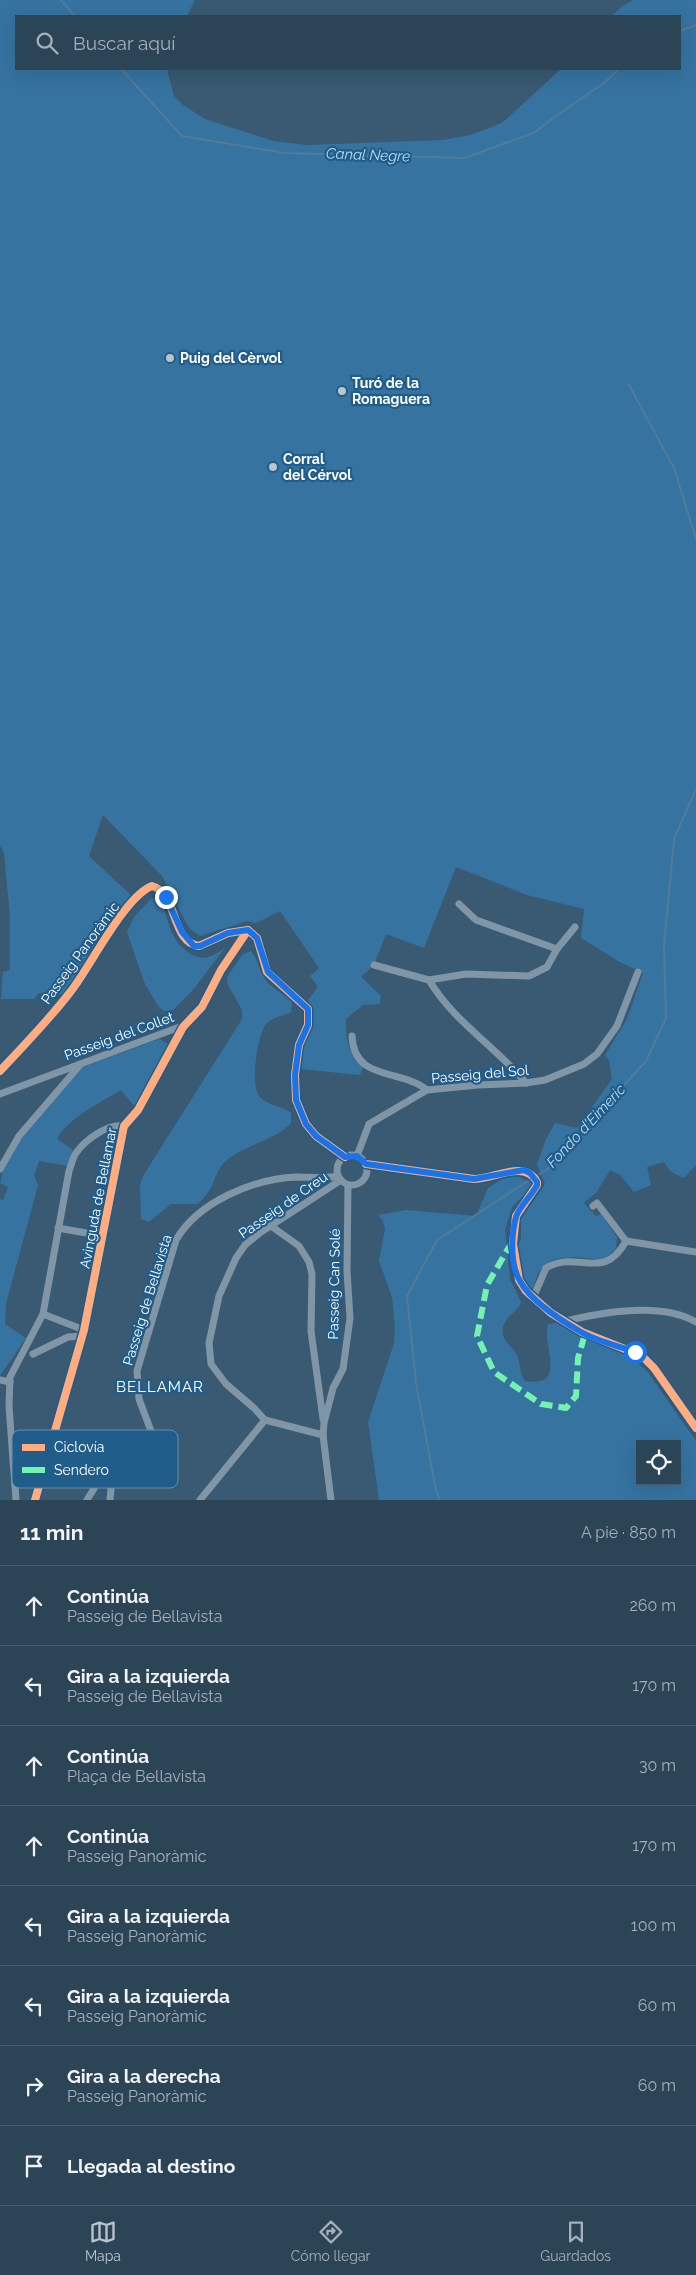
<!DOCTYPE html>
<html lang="es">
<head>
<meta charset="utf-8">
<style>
  :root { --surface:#2b4456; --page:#374e60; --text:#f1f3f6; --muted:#a6b0b9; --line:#475c6c; --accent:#bac5ce }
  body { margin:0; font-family:Raleway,sans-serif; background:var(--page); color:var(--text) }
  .controls { position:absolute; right:15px; bottom:15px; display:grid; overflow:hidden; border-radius:0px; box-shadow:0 5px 20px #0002 }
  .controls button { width:45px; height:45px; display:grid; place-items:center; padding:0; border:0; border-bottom:1px solid var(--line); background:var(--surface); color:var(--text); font:25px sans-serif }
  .stop { position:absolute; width:15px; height:15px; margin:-11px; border:4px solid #1a73e8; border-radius:50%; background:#fff }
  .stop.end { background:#1a73e8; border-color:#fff; box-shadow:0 1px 5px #0008 }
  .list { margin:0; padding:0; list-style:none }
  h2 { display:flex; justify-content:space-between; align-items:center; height:65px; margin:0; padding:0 20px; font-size:21px }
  h2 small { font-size:16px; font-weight:400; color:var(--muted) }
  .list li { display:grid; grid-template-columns:32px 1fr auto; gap:15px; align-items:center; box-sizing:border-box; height:80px; padding:0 20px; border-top:1px solid var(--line) }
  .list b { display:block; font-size:19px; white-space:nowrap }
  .list p { margin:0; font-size:16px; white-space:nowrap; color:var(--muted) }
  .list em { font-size:16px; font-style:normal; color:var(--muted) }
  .icon { flex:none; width:28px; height:28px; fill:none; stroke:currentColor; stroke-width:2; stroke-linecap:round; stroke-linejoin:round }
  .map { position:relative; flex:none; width:696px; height:1500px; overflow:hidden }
  .search { position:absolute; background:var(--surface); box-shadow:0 5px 20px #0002; left:15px; right:15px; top:15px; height:55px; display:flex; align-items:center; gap:12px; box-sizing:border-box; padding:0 18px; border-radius:0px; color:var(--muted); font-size:19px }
  .sheet { height:705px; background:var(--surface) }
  nav { display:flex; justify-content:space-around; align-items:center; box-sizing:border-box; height:70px; border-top:1px solid var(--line); background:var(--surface); font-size:14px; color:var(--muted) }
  nav a { display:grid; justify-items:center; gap:2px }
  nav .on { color:var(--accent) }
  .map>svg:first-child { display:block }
  .green { fill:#3673a1; fill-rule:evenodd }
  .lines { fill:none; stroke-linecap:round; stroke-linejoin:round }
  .stream { stroke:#527b99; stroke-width:2 }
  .minor { stroke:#8096a7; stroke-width:7 }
  .quiet { stroke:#73f3ae; stroke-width:6; stroke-dasharray:12 6; stroke-linecap:butt }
  .cycleway-casing { stroke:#215d8a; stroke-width:11 }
  .cycleway { stroke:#ffac80; stroke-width:8 }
  .route { stroke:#1a73e8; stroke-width:6 }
  .poi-dot { fill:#bac5ce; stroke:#215d8a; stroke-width:2 }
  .labels { text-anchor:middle; stroke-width:4.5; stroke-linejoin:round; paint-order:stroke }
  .poi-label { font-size:14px; font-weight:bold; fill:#fff; stroke:#215d8a; text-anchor:start }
  .street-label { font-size:14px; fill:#fff; stroke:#215d8a }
  .water-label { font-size:15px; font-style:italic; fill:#badbf2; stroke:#215d8a }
  .neighbourhood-label { font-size:15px; letter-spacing:1px; fill:#fff; stroke:#215d8a }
  .key { fill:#215d8a; stroke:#648ead; stroke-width:1 }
  .key-label { font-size:14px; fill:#fff }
</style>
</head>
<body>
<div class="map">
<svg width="696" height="1500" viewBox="0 0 696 1500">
  <rect width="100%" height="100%" fill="#395a72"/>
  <g class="green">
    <path d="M0,0H195L187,16H16V69H167L174,96L183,105L205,119L273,141L307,145L443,140L470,135L502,123L561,69H680V16H612L621,7L633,0H696V1165L684,1178L671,1172L664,1162L647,1167L651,1185L634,1192L620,1175L610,1170L596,1193L584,1203L596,1216L601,1214L617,1237L616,1248L604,1260C576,1257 540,1249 534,1287L529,1289L521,1279L516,1250L521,1239V1219L545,1184L537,1165L545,1141L555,1123L577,1128L612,1079L609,1060L605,1055L627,1019L643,973L618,961L581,938L584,909L527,895L456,867L424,948L386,934L374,965L361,977L381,996L380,1004L363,1005L346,1019C346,1042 347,1050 363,1067L360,1075L300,1069C300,1063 301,1056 302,1050C306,1031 314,1018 308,1000L318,987L310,976L319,968L280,911L256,923L247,921L200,936L189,928L162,876L103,815L89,856L134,898L68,995L39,993L34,999H1L3,972L10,970V917L4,853L0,845Z"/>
    <path d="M152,898H160C169,918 168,939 189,953C204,962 211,957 225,948L192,991L173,1010L164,1011L158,1006L144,982L127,932L134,917Z"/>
    <path d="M251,951C258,960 259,970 265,979C271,989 285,993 292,1003L291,1012C283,1016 273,1017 267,1023C257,1033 251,1082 258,1094C265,1106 282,1105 291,1113V1123C277,1140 246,1144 227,1160C212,1172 217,1189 197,1204H171L149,1222L141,1219L140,1185L143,1176L242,1019V1010L228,985L227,977L243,954Z"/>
    <path d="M159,1039L168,1044V1049L135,1107L121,1090C101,1102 68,1118 57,1139L73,1150L68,1166L39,1161L34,1176L38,1185L6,1304L5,1324L26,1338L0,1376V1199L3,1200L8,1187L0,1183L4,1164L23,1136L83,1067Z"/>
    <path d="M517,1176L532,1183L523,1196L512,1207L505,1230L510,1279L521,1302C518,1312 506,1316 503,1327C500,1340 512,1346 517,1355C521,1363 519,1373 525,1381C569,1388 541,1344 548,1324L556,1323L572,1332L627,1354L647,1371L696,1441V1500H379L368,1422L394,1343L395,1327L392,1297L379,1261L385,1229L383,1221L378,1215L406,1210L476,1216L488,1188L502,1179ZM640,1444H677V1481H640Z"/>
  </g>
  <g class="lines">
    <g class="stream">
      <polyline points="61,0 75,16"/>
      <polyline points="680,31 696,25"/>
      <polyline points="121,69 182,136 285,153 464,158 534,133 553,118 604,83 619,69"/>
      <polyline points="629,385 674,468 696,539"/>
      <polyline points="535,1177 548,1169 646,1061 666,1018 664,945 674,839 696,789"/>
      <polyline points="440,1500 436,1491 416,1383 407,1296 437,1240 531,1179"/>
    </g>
    <g class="minor">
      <polyline points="459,904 476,920 557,949"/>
      <polyline points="374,965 429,980"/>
      <path d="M352,1036C354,1082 400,1068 427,1090"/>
      <path d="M0,1071C24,1045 50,1019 71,991C90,967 125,896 152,886C178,893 171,943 199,946L228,933L248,930L257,938L267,972L308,1009V1025L299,1045L295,1075L296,1100L306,1124L316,1136L345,1157"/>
      <path d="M526,1083C496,1047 453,1021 429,980L466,974L529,976L547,967L557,949L575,927"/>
      <polyline points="0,1094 185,1025"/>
      <circle cx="352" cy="1170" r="15"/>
      <polyline points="357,1156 369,1124 427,1090 478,1085 526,1083 545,1080 584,1064 597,1054 617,1026 638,972"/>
      <path d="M366,1164L474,1179C494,1179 525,1159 537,1182V1185L516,1216L513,1244L519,1280L526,1291L551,1313L582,1332L635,1353L645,1359L654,1368L696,1428"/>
      <polyline points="0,1169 19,1136 80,1065"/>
      <polyline points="593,1206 597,1203 626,1241"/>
      <polyline points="271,1226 299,1246 309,1262 312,1274 311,1331 323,1419"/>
      <polyline points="58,1228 103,1236"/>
      <polyline points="626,1241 696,1252"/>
      <path d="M533,1298L546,1268C578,1249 603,1283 626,1241"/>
      <polyline points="43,1314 84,1330"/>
      <path d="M566,1321C603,1312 661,1302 696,1322"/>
      <polyline points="33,1354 68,1337 83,1336"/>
      <polyline points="0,1380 10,1382"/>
      <polyline points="265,1420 254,1408 226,1384 211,1364 209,1343 219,1296 236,1258 245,1245 261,1232 341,1180"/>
      <polyline points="265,1420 323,1435"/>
      <path d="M16,1500L9,1406L10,1377L43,1314L69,1171C71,1166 73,1157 76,1153C85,1140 108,1123 124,1126"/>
      <polyline points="35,1500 84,1330 124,1126 138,1110 183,1027 202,1007 221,970 248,930"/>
      <path d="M87,1500L104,1472L142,1450L148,1445L151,1431L139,1399L137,1371L176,1240C198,1202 253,1179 296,1177C310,1177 324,1179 338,1176"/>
      <polyline points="110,1500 113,1467"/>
      <polyline points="200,1500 265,1420"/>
      <polyline points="331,1500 323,1435 324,1423 333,1388 343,1369 350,1318 347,1271 348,1185"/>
    </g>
    <polyline class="quiet" points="512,1242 487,1285 477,1336 494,1372 541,1404 566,1408 576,1396 578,1358 585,1334"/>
    <g class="cycleway-casing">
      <g id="cycleway">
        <path d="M0,1071C24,1045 50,1019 71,991C90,967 125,896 152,886C178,893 171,943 199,946L228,933L248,930L257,938L267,972L308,1009V1025L299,1045L295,1075L296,1100L306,1124L316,1136L345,1157"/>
        <path d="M366,1164L474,1179C494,1179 525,1159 537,1182V1185L516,1216L513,1244L519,1280L526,1291L551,1313L582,1332L635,1353L645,1359L654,1368L696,1428"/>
        <polyline points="35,1500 84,1330 124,1126 138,1110 183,1027 202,1007 221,970 248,930"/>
      </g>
    </g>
    <use href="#cycleway" class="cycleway"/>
  </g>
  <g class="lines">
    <path class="route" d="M166,897L182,932L194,946H200L228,933L248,930L257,938L268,972L308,1009V1025L299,1045L295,1075L296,1100L306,1124L316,1136L345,1157L357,1156L366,1164L474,1179L524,1170L530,1173L537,1182V1185C531,1197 520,1205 516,1217C511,1235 510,1265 520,1281C531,1301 562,1321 581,1332C597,1341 618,1346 635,1352"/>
  </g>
  <g class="poi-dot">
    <circle cx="170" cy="358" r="5"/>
    <circle cx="342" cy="391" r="5"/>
    <circle cx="273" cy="467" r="5"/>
  </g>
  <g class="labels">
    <g class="poi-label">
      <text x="180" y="363">Puig del Cèrvol</text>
      <text x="352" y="388">Turó de la<tspan x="352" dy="16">Romaguera</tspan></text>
      <text x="283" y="464">Corral<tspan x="283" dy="16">del Cérvol</tspan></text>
    </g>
    <g class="street-label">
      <text transform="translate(80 953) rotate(-54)" y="5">Passeig Panoràmic</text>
      <text transform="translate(119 1036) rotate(-20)" y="5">Passeig del Collet</text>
      <text transform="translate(480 1074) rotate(-5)" y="5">Passeig del Sol</text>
      <text transform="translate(98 1198) rotate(-79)" y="5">Avinguda de Bellamar</text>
      <text transform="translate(283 1205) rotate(-35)" y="5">Passeig de Creu</text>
      <text transform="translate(334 1284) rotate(-89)" y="5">Passeig Can Solé</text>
      <text transform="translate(147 1300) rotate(-73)" y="5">Passeig de Bellavista</text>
    </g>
    <g class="water-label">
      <text transform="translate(368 155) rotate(2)" y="5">Canal Negre</text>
      <text transform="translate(586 1126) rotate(-47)" y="5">Fondo d'Eimeric</text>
    </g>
    <g class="neighbourhood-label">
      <text x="160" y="1392">BELLAMAR</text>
    </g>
  </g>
  <rect x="12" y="1430" width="166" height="58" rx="8" class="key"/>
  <rect x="22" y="1444" width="23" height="7" fill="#ffac80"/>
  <rect x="22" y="1467" width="23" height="6" fill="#73f3ae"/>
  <g class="key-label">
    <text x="54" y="1452">Ciclovía</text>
    <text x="54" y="1475">Sendero</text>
  </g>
</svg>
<div class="controls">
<button><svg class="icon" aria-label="locate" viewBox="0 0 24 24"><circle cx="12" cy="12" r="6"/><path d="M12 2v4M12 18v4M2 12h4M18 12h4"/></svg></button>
</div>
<div class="stop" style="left:635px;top:1352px"></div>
<div class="stop end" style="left:166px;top:897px"></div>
<div class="search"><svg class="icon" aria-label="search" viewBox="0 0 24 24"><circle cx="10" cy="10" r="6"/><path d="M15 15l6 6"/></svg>Buscar aquí</div>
</div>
<section class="sheet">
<h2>11 min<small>A pie · 850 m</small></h2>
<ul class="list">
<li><svg class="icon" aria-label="ahead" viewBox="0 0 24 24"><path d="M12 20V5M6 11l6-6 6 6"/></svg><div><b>Continúa</b><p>Passeig de Bellavista</p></div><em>260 m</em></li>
<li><svg class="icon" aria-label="left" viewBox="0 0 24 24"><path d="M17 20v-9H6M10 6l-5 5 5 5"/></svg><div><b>Gira a la izquierda</b><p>Passeig de Bellavista</p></div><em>170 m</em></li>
<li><svg class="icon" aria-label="ahead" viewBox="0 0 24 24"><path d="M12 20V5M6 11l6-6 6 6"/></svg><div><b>Continúa</b><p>Plaça de Bellavista</p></div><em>30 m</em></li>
<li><svg class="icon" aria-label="ahead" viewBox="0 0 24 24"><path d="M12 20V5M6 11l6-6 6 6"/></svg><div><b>Continúa</b><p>Passeig Panoràmic</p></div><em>170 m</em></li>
<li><svg class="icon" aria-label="left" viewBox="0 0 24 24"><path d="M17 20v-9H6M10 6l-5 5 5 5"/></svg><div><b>Gira a la izquierda</b><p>Passeig Panoràmic</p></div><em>100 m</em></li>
<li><svg class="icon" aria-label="left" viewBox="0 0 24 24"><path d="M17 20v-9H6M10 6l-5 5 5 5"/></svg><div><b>Gira a la izquierda</b><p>Passeig Panoràmic</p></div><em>60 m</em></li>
<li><svg class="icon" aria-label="right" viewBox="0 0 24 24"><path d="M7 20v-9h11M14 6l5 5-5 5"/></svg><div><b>Gira a la derecha</b><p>Passeig Panoràmic</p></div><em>60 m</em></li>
<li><svg class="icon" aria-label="arrive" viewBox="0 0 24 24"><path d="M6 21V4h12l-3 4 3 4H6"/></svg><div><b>Llegada al destino</b></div></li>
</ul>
</section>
<nav>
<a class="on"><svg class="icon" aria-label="map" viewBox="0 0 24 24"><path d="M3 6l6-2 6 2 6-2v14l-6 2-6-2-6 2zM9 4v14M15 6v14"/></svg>Mapa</a>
<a><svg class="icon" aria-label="directions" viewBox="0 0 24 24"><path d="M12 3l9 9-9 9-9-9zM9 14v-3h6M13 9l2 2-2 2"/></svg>Cómo llegar</a>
<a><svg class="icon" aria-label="saved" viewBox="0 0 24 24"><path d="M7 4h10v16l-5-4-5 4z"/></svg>Guardados</a>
</nav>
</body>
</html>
